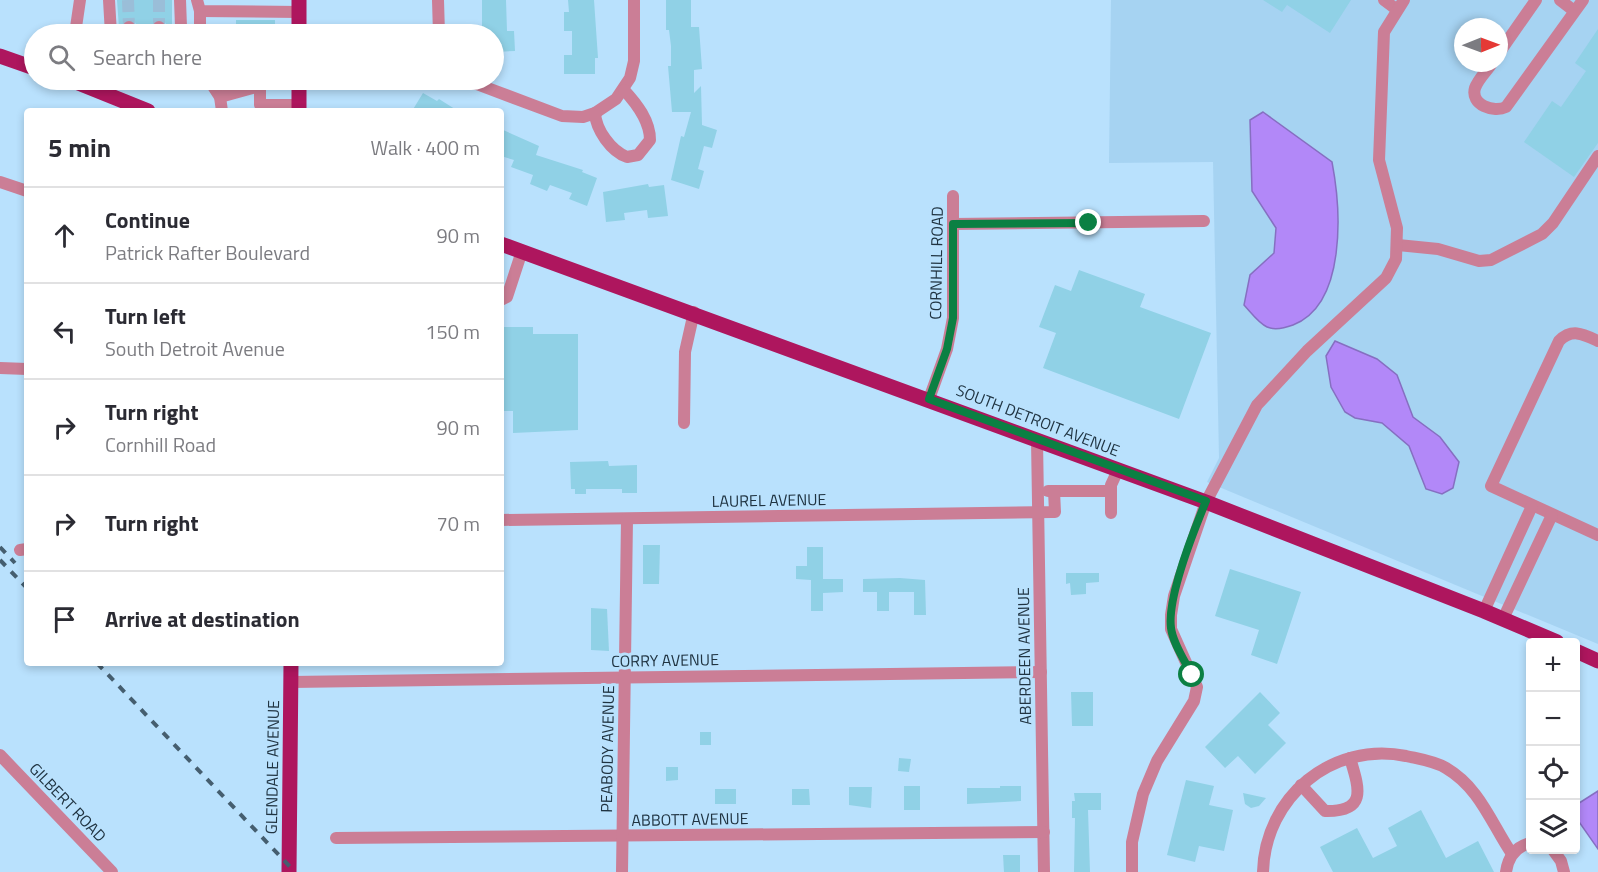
<!DOCTYPE html>
<html lang="en">
<head>
<meta charset="utf-8">
<style>
  :root { --surface:#fff; --page:#f2f2f3; --text:#2b2b33; --muted:#7c7c81; --line:#e1e1e2 }
  body { margin:0; font-family:"Titillium Web",sans-serif; background:var(--page); color:var(--text) }
  .controls { position:absolute; right:18px; bottom:18px; display:grid; overflow:hidden; border-radius:6px; box-shadow:0 3px 9px #0003 }
  .controls button { width:54px; height:54px; display:grid; place-items:center; padding:0; border:0; border-bottom:2px solid var(--line); background:var(--surface); color:var(--text); font:30px sans-serif }
  .compass { position:absolute; left:1454px; top:18px; width:54px; height:54px; border-radius:50%; background:var(--surface); box-shadow:0 3px 9px #0003; rotate:89deg }
  .stop { position:absolute; width:18px; height:18px; margin:-14px; border:4px solid #0b8043; border-radius:50%; background:#fff }
  .stop.end { background:#0b8043; border-color:#fff; box-shadow:0 2px 6px #0008 }
  .list { margin:0; padding:0; list-style:none }
  h2 { display:flex; justify-content:space-between; align-items:center; height:78px; margin:0; padding:0 24px; font-size:26px }
  h2 small { font-size:20px; font-weight:400; color:var(--muted) }
  .list li { display:grid; grid-template-columns:39px 1fr auto; gap:18px; align-items:center; box-sizing:border-box; height:96px; padding:0 24px; border-top:2px solid var(--line) }
  .list b { display:block; font-size:22px; white-space:nowrap }
  .list p { margin:0; font-size:20px; white-space:nowrap; color:var(--muted) }
  .list em { font-size:20px; font-style:normal; color:var(--muted) }
  .icon { flex:none; width:33px; height:33px; fill:none; stroke:currentColor; stroke-width:2; stroke-linecap:round; stroke-linejoin:round }
  .map { position:relative; flex:none; width:1598px; height:872px; overflow:hidden }
  .search { position:absolute; background:var(--surface); box-shadow:0 3px 9px #0003; left:24px; top:24px; width:480px; height:66px; display:flex; align-items:center; gap:15px; box-sizing:border-box; padding:0 21px; border-radius:33px; color:var(--muted); font-size:22px }
  .panel { position:absolute; background:var(--surface); box-shadow:0 3px 9px #0003; left:24px; top:108px; width:480px; height:558px; border-radius:6px }
  .map>svg:first-child { display:block }
  .built { fill:#a6d3f2; fill-rule:evenodd }
  .water { fill:#b288f8; stroke:#866fc1; stroke-width:1.5 }
  .building { fill:#90d1e6 }
  .lines { fill:none; stroke-linecap:round; stroke-linejoin:round }
  .minor-tunnel { stroke:#9abed8; stroke-width:12; stroke-dasharray:12 6; stroke-linecap:butt }
  .minor { stroke:#cb7e96; stroke-width:12 }
  .major { stroke:#ae165e; stroke-width:15 }
  .rail { stroke:#455e6f; stroke-width:4; stroke-dasharray:8 8; stroke-linecap:butt }
  .route { stroke:#0b8043; stroke-width:8 }
  .labels { text-anchor:middle; stroke-width:6; stroke-linejoin:round; paint-order:stroke }
  .street-label { font-size:16px; fill:#203442; stroke:#b9e1fd }
</style>
</head>
<body>
<div class="map">
<svg width="1598" height="872" viewBox="0 0 1598 872">
  <rect width="100%" height="100%" fill="#b9e1fd"/>
  <path class="built" d="M1111,0H1598V644L1207,482L1219,458L1213,162L1109,163ZM1463,27H1499V63H1463Z"/>
  <g class="water">
    <path d="M1263,112L1332,162C1341,209 1347,304 1293,325C1266,335 1261,324 1244,305L1250,275L1274,253L1276,228L1252,191L1250,120Z"/>
    <polygon points="1335,341 1377,359 1397,375 1413,417 1440,437 1459,462 1453,488 1442,494 1426,489 1409,446 1382,423 1355,418 1345,412 1331,387 1326,356"/>
    <polygon points="1598,791 1598,849 1577,819 1576,805"/>
  </g>
  <g class="building">
    <polygon points="117,0 172,0 172,27 167,27 164,20 158,19 151,27 137,27 134,20 128,19 119,28"/>
    <polygon points="482,0 506,0 507,31 514,31 515,51 494,52 494,34 482,34"/>
    <polygon points="568,0 594,0 598,58 595,58 595,74 564,74 564,55 572,55 572,31 564,31 564,12 569,12"/>
    <polygon points="666,0 691,0 691,27 699,27 702,69 694,70 694,93 701,86 702,125 717,130 712,148 704,146 698,169 704,171 699,189 671,180 681,136 684,137 691,112 672,112 668,66 671,66 671,46 669,30 666,30"/>
    <polygon points="1263,0 1351,0 1330,33 1287,5 1282,12"/>
    <rect x="236" y="20" width="39" height="14"/>
    <polygon points="1598,29 1598,143 1574,177 1524,142 1552,101 1561,107 1586,71 1575,63"/>
    <polygon points="423,93 437,101 439,99 458,111 412,111"/>
    <polygon points="501,129 539,146 536,155 583,170 582,172 597,178 587,206 569,199 572,193 550,185 547,191 530,184 533,175 511,167 514,160 501,156"/>
    <polygon points="648,184 649,187 664,185 668,216 648,218 647,210 624,213 625,220 606,222 603,192"/>
    <polygon points="1079,270 1145,294 1140,307 1211,333 1179,419 1043,368 1056,333 1039,327 1055,285 1071,291"/>
    <polygon points="501,327 533,327 533,334 578,334 578,430 513,433 513,411 501,411"/>
    <polygon points="608,461 609,466 637,465 637,493 622,493 622,489 586,489 586,494 575,494 575,489 571,489 570,462"/>
    <polygon points="643,545 660,545 659,584 643,584"/>
    <polygon points="807,547 823,547 823,579 843,579 843,592 823,593 823,611 811,611 811,580 796,579 796,566 807,566"/>
    <polygon points="1230,569 1301,592 1277,664 1251,655 1259,630 1215,616"/>
    <polygon points="1066,573 1099,573 1099,582 1086,583 1086,594 1071,595 1070,583 1066,584"/>
    <polygon points="900,578 925,580 926,615 914,615 914,592 889,592 889,611 877,611 877,592 863,592 863,579"/>
    <polygon points="591,608 607,609 609,651 591,650"/>
    <polygon points="1071,692 1093,692 1093,726 1072,726"/>
    <polygon points="1260,692 1280,713 1268,725 1286,743 1255,774 1238,756 1225,768 1205,747"/>
    <rect x="700" y="732" width="11" height="13"/>
    <polygon points="899,758 911,759 909,772 898,771"/>
    <polygon points="666,767 678,767 678,780 666,781"/>
    <polygon points="1186,780 1214,786 1209,805 1233,810 1224,851 1199,846 1195,862 1167,855"/>
    <rect x="904" y="786" width="16" height="24"/>
    <polygon points="1000,786 1021,786 1021,801 967,804 967,788 1000,788"/>
    <polygon points="849,787 872,787 871,808 849,805"/>
    <rect x="715" y="789" width="21" height="15"/>
    <polygon points="792,789 809,789 810,805 792,805"/>
    <polygon points="1074,793 1101,793 1101,810 1088,810 1090,872 1074,872 1075,818 1072,818 1072,801 1075,801"/>
    <polygon points="1243,793 1266,798 1259,806 1251,808 1245,804"/>
    <polygon points="1421,810 1446,858 1478,841 1494,872 1333,872 1320,847 1357,828 1373,858 1397,846 1388,828"/>
    <polygon points="1003,855 1020,855 1020,872 1004,872"/>
  </g>
  <g class="lines">
    <g class="minor-tunnel">
      <polyline points="128,0 129,27"/>
      <polyline points="159,0 159,27"/>
    </g>
    <g class="minor">
      <polyline points="109,0 111,34"/>
      <polyline points="197,0 200,11 299,12"/>
      <polyline points="438,0 439,34"/>
      <polyline points="1384,0 1396,9"/>
      <polyline points="1560,0 1573,10"/>
      <polyline points="129,27 129,34"/>
      <polyline points="159,27 159,34"/>
      <polyline points="75,34 80,0"/>
      <polyline points="179,34 181,27 180,0"/>
      <polyline points="200,34 200,11"/>
      <polyline points="1499,53 1536,0"/>
      <path d="M1492,63C1487,71 1478,79 1475,88C1470,105 1494,113 1506,107L1583,0"/>
      <polyline points="209,80 220,97 222,111"/>
      <polyline points="260,80 260,105 299,105"/>
      <polyline points="466,80 562,116 583,117 595,113 616,99 630,78 634,61 634,0"/>
      <polyline points="220,97 260,86"/>
      <path d="M595,113C596,130 611,151 627,157L638,155L650,140C650,121 637,104 624,90"/>
      <polyline points="0,182 27,191"/>
      <polyline points="953,224 1204,221"/>
      <polyline points="1398,245 1438,249 1479,261 1491,260 1542,234 1553,223 1598,156"/>
      <polyline points="501,300 507,297 522,251"/>
      <path d="M1598,341C1583,334 1572,328 1559,341L1491,486L1598,535"/>
      <polyline points="0,368 27,369"/>
      <polyline points="929,399 947,349 953,318 953,196"/>
      <polyline points="684,423 685,352 694,312"/>
      <polyline points="1037,440 1044,872"/>
      <polyline points="1048,491 1111,491"/>
      <polyline points="1111,513 1111,485 1118,470"/>
      <polyline points="501,520 1052,512 1055,512 1054,491"/>
      <polyline points="20,550 27,549"/>
      <polyline points="1484,611 1532,506"/>
      <polyline points="1503,619 1552,515"/>
      <polyline points="291,682 1041,672"/>
      <polyline points="0,755 112,872"/>
      <path d="M1301,785L1325,811C1368,812 1359,788 1350,758"/>
      <polyline points="336,838 1044,832"/>
      <polyline points="1553,850 1561,861 1564,872"/>
      <polyline points="622,872 627,519"/>
      <polyline points="1132,872 1132,842 1143,794 1157,761 1194,701 1197,687 1171,629 1171,615 1174,596 1206,502 1257,405 1307,351 1386,278 1396,259 1397,228 1379,160 1384,32 1404,0"/>
      <path d="M1263,872C1265,797 1332,741 1406,756C1419,759 1434,761 1446,768C1480,788 1491,823 1512,854"/>
      <path d="M1506,872C1508,857 1515,847 1530,843"/>
    </g>
    <g class="major">
      <polyline points="299,0 299,34"/>
      <polyline points="0,56 34,68"/>
      <polyline points="71,80 148,111"/>
      <polyline points="299,80 299,111"/>
      <polyline points="501,244 1206,502 1484,611 1557,642"/>
      <polyline points="1576,651 1598,661"/>
      <polyline points="289,872 291,663"/>
    </g>
    <g class="rail">
      <polyline points="0,547 15,563"/>
      <polyline points="0,560 27,588"/>
      <polyline points="97,663 295,872"/>
    </g>
  </g>
  <g class="lines">
    <path class="route" d="M1089,223L953,224V318L947,349L929,399L1206,501C1194,530 1167,598 1171,628C1173,644 1185,661 1192,675"/>
  </g>
  <g class="labels">
    <g class="street-label">
      <text transform="translate(936 263) rotate(-89)" y="6">CORNHILL ROAD</text>
      <text transform="translate(1038 420) rotate(21)" y="6">SOUTH DETROIT AVENUE</text>
      <text transform="translate(769 500) rotate(-1)" y="6">LAUREL AVENUE</text>
      <text transform="translate(1024 656) rotate(-91)" y="6">ABERDEEN AVENUE</text>
      <text transform="translate(665 660) rotate(-1)" y="6">CORRY AVENUE</text>
      <text transform="translate(607 749) rotate(-89)" y="6">PEABODY AVENUE</text>
      <text transform="translate(272 767) rotate(-89)" y="6">GLENDALE AVENUE</text>
      <text transform="translate(68 802) rotate(46)" y="6">GILBERT ROAD</text>
      <text transform="translate(690 819) rotate(-1)" y="6">ABBOTT AVENUE</text>
    </g>
  </g>
</svg>
<div class="controls">
<button>+</button>
<button>−</button>
<button><svg class="icon" aria-label="locate" viewBox="0 0 24 24"><circle cx="12" cy="12" r="6"/><path d="M12 2v4M12 18v4M2 12h4M18 12h4"/></svg></button>
<button><svg class="icon" aria-label="layers" viewBox="0 0 24 24"><path d="M12 4l9 5-9 5-9-5zM3 14l9 5 9-5"/></svg></button>
</div>
<svg class="compass" viewBox="-18 -18 36 36"><path d="M0-13l5 13h-10z" fill="#e53935"/><path d="M0 13l5-13h-10z" fill="#7c7c81"/></svg>
<div class="stop" style="left:1192px;top:675px"></div>
<div class="stop end" style="left:1089px;top:223px"></div>
<div class="search"><svg class="icon" aria-label="search" viewBox="0 0 24 24"><circle cx="10" cy="10" r="6"/><path d="M15 15l6 6"/></svg>Search here</div>
<section class="panel">
<h2>5 min<small>Walk · 400 m</small></h2>
<ul class="list">
<li><svg class="icon" aria-label="ahead" viewBox="0 0 24 24"><path d="M12 20V5M6 11l6-6 6 6"/></svg><div><b>Continue</b><p>Patrick Rafter Boulevard</p></div><em>90 m</em></li>
<li><svg class="icon" aria-label="left" viewBox="0 0 24 24"><path d="M17 20v-9H6M10 6l-5 5 5 5"/></svg><div><b>Turn left</b><p>South Detroit Avenue</p></div><em>150 m</em></li>
<li><svg class="icon" aria-label="right" viewBox="0 0 24 24"><path d="M7 20v-9h11M14 6l5 5-5 5"/></svg><div><b>Turn right</b><p>Cornhill Road</p></div><em>90 m</em></li>
<li><svg class="icon" aria-label="right" viewBox="0 0 24 24"><path d="M7 20v-9h11M14 6l5 5-5 5"/></svg><div><b>Turn right</b></div><em>70 m</em></li>
<li><svg class="icon" aria-label="arrive" viewBox="0 0 24 24"><path d="M6 21V4h12l-3 4 3 4H6"/></svg><div><b>Arrive at destination</b></div></li>
</ul>
</section>
</div>
</body>
</html>
